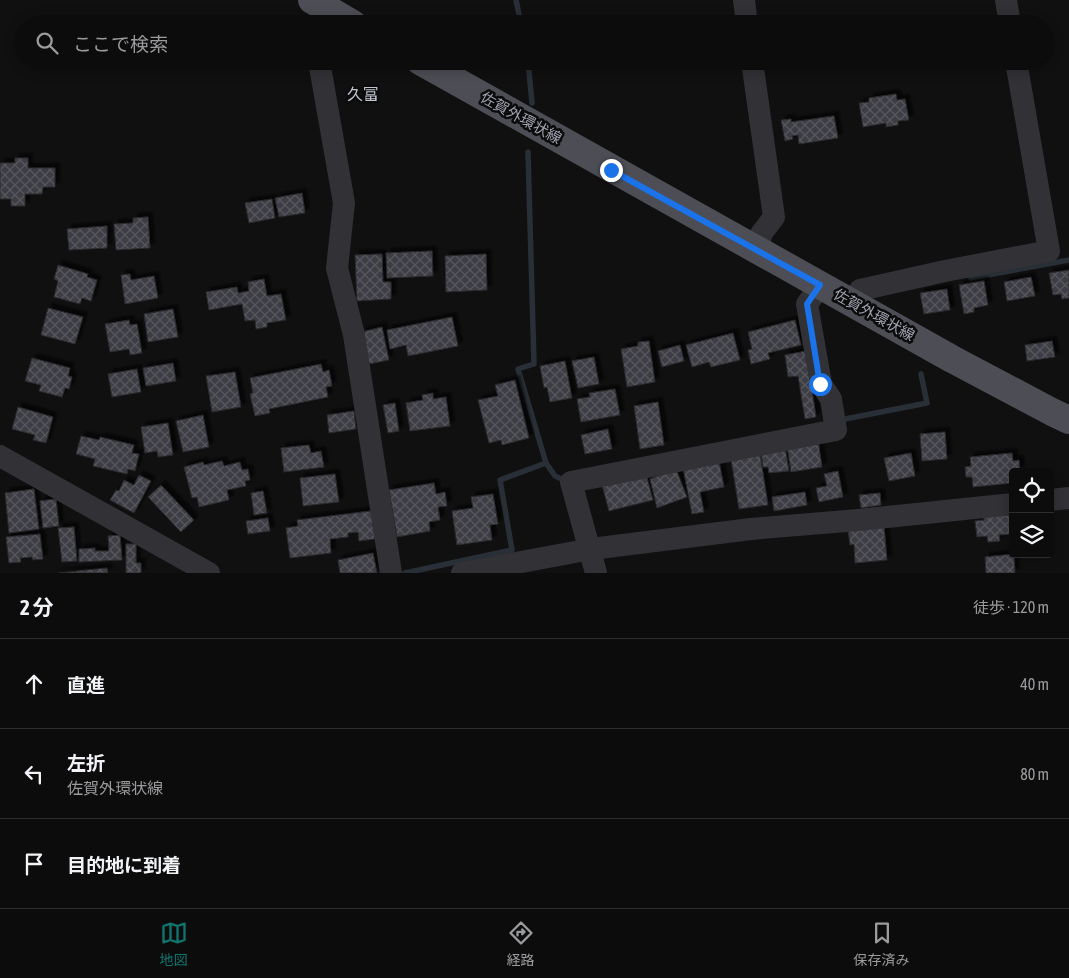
<!DOCTYPE html>
<html lang="ja">
<head>
<meta charset="utf-8">
<style>
  :root { --surface:#0c0c0d; --page:#1a1a1b; --text:#f1f3f6; --muted:#9a9b9d; --line:#2c2c2e; --accent:#0f766e }
  body { margin:0; font-family:"Asap Condensed","Noto Sans JP",sans-serif; background:var(--page); color:var(--text) }
  .controls { position:absolute; right:15px; bottom:15px; display:grid; overflow:hidden; border-radius:5px; box-shadow:0 2px 12px #0003 }
  .controls button { width:45px; height:45px; display:grid; place-items:center; padding:0; border:0; border-bottom:1px solid var(--line); background:var(--surface); color:var(--text); font:25px sans-serif }
  .stop { position:absolute; width:15px; height:15px; margin:-11px; border:4px solid #1a73e8; border-radius:50%; background:#fff }
  .stop.end { background:#1a73e8; border-color:#fff; box-shadow:0 1px 5px #0008 }
  .list { margin:0; padding:0; list-style:none }
  h2 { display:flex; justify-content:space-between; align-items:center; height:65px; margin:0; padding:0 20px; font-size:21px }
  h2 small { font-size:16px; font-weight:400; color:var(--muted) }
  .list li { display:grid; grid-template-columns:32px 1fr auto; gap:15px; align-items:center; box-sizing:border-box; height:90px; padding:0 20px; border-top:1px solid var(--line) }
  .list b { display:block; font-size:19px; white-space:nowrap }
  .list p { margin:0; font-size:16px; white-space:nowrap; color:var(--muted) }
  .list em { font-size:16px; font-style:normal; color:var(--muted) }
  .icon { flex:none; width:28px; height:28px; fill:none; stroke:currentColor; stroke-width:2; stroke-linecap:round; stroke-linejoin:round }
  .map { position:relative; flex:none; width:1069px; height:573px; overflow:hidden }
  .search { position:absolute; background:var(--surface); box-shadow:0 2px 12px #0003; left:15px; right:15px; top:15px; height:55px; display:flex; align-items:center; gap:12px; box-sizing:border-box; padding:0 18px; border-radius:28px; color:var(--muted); font-size:19px }
  .sheet { height:335px; background:var(--surface) }
  nav { display:flex; justify-content:space-around; align-items:center; box-sizing:border-box; height:70px; border-top:1px solid var(--line); background:var(--surface); font-size:14px; color:var(--muted) }
  nav a { display:grid; justify-items:center; gap:2px }
  nav .on { color:var(--accent) }
  .map>svg:first-child { display:block }
  .lines { fill:none; stroke-linecap:round; stroke-linejoin:round }
  .stream { stroke:#282f36; stroke-width:5.5 }
  .building { fill:url(#building-cross-hatch); stroke:#2a2a2d; filter:url(#shadow) }
  .minor { stroke:#313136; stroke-width:22 }
  .major { stroke:#4d4e55; stroke-width:28 }
  .route { stroke:#1a73e8; stroke-width:6 }
  .labels { text-anchor:middle; stroke-width:5; stroke-linejoin:round; paint-order:stroke }
  .street-label { font-size:15px; fill:#a1a5b2; stroke:#0b0b0c }
  .neighbourhood-label { font-size:16px; fill:#c1c4ce; stroke:#0b0b0c }
</style>
</head>
<body>
<div class="map">
<svg width="1069" height="573" viewBox="0 0 1069 573">
  <defs>
    <pattern id="building-cross-hatch" width="8" height="8" patternUnits="userSpaceOnUse" patternTransform="scale(1.25)"><rect width="8" height="8" fill="#3e3e44"/><path d="M0 0l8 8M0 8l8-8" fill="none" stroke="#57575d"/></pattern>
    <filter id="shadow"><feDropShadow dx="4.5" dy="-4.5" stdDeviation="1" flood-color="#0009"/></filter>
  </defs>
  <rect width="100%" height="100%" fill="#101011"/>
  <g class="lines">
    <g class="stream">
      <polyline points="516,0 521,24"/>
      <polyline points="528,61 532,103"/>
      <polyline points="528,152 534,364 518,369 546,463 555,476 564,480 565,484"/>
      <polyline points="971,278 1069,260"/>
      <polyline points="840,420 927,403 921,374"/>
      <polyline points="405,573 512,550 500,480 546,463"/>
    </g>
  </g>
  <g class="building">
    <polygon points="896,94 897,100 905,99 909,120 898,121 898,125 886,127 886,123 863,127 859,103 869,102 869,98"/>
    <polygon points="834,116 838,138 799,144 798,135 792,136 793,139 785,141 781,120 791,119 791,122"/>
    <polygon points="15,158 28,158 28,168 55,168 55,187 43,187 42,194 25,194 25,206 11,206 11,199 0,199 0,163 15,163"/>
    <polygon points="302,193 305,213 279,217 275,198"/>
    <polygon points="272,199 275,218 249,223 245,203"/>
    <polygon points="148,217 150,248 116,250 114,224 133,223 133,218"/>
    <polygon points="107,226 107,248 69,250 67,229"/>
    <polygon points="432,251 433,276 387,278 386,253"/>
    <polygon points="382,254 383,282 391,282 391,299 357,301 355,255"/>
    <polygon points="486,254 487,290 446,292 445,256"/>
    <polygon points="58,265 88,274 87,277 97,280 91,301 82,298 80,304 54,297 58,281 54,279"/>
    <polygon points="1069,270 1069,298 1062,299 1061,294 1053,295 1049,273"/>
    <polygon points="130,274 131,280 154,276 158,298 125,304 121,275"/>
    <polygon points="1031,277 1035,296 1007,301 1004,282"/>
    <polygon points="264,279 267,296 281,294 286,320 267,323 267,327 256,329 255,320 245,321 242,304 209,310 206,292 237,287 238,293 249,291 248,282"/>
    <polygon points="984,281 988,305 974,308 974,312 964,314 959,285"/>
    <polygon points="947,289 950,310 924,314 920,293"/>
    <polygon points="48,308 83,317 75,344 41,335"/>
    <polygon points="173,309 178,337 148,342 144,314"/>
    <polygon points="452,317 458,346 408,356 406,345 390,349 387,330"/>
    <polygon points="129,320 130,325 137,324 142,353 130,355 129,349 110,352 105,324"/>
    <polygon points="795,320 801,345 768,353 770,359 751,364 748,350 752,349 748,332"/>
    <polygon points="382,327 389,360 369,364 362,332"/>
    <polygon points="733,333 740,360 711,367 709,362 692,367 686,345"/>
    <polygon points="649,341 655,382 627,387 621,349 638,346 638,342"/>
    <polygon points="1052,341 1055,357 1027,361 1025,345"/>
    <polygon points="680,345 684,361 662,367 658,351"/>
    <polygon points="806,351 816,417 805,419 798,376 788,377 785,355"/>
    <polygon points="594,357 599,384 578,388 572,361"/>
    <polygon points="32,358 70,368 68,376 72,377 69,389 65,388 62,397 39,391 41,385 25,381"/>
    <polygon points="565,361 572,398 550,402 547,387 544,388 540,366"/>
    <polygon points="173,363 176,381 146,386 143,368"/>
    <polygon points="321,364 323,372 329,370 332,386 326,387 328,397 269,409 270,413 255,416 250,394 253,393 250,378"/>
    <polygon points="137,369 141,392 112,397 108,374"/>
    <polygon points="235,372 241,407 212,412 206,376"/>
    <polygon points="515,380 529,438 502,445 501,440 489,443 478,400 498,396 495,385"/>
    <polygon points="615,389 620,415 581,422 577,399 590,397 589,393"/>
    <polygon points="433,393 433,399 446,397 450,426 410,431 406,403 423,400 422,395"/>
    <polygon points="658,402 664,445 640,449 634,406"/>
    <polygon points="395,403 399,431 388,433 383,405"/>
    <polygon points="18,407 53,417 46,443 33,440 35,435 12,429"/>
    <polygon points="354,411 356,429 329,433 327,415"/>
    <polygon points="203,415 209,447 183,452 176,421"/>
    <polygon points="168,423 173,455 158,457 157,451 145,453 141,427"/>
    <polygon points="608,429 612,449 585,454 581,435"/>
    <polygon points="945,432 947,459 922,461 920,434"/>
    <polygon points="81,436 99,440 100,437 134,445 132,453 139,454 135,471 128,469 127,474 93,466 95,459 76,454"/>
    <polygon points="818,440 822,467 791,472 787,445"/>
    <polygon points="309,445 311,453 321,451 324,467 284,472 281,448"/>
    <polygon points="785,447 789,471 769,473 768,467 763,467 761,451"/>
    <polygon points="911,453 915,476 889,481 884,458"/>
    <polygon points="1012,453 1013,461 1019,460 1020,470 1013,472 1013,483 973,487 972,477 966,477 965,467 971,466 970,457"/>
    <polygon points="760,454 768,505 739,509 731,459"/>
    <polygon points="222,461 224,466 240,462 242,470 248,469 250,480 245,481 246,486 227,490 229,500 199,507 197,497 192,498 184,467 203,462 204,465"/>
    <polygon points="719,461 724,487 700,492 704,512 692,514 683,468"/>
    <polygon points="676,469 687,497 657,508 650,479"/>
    <polygon points="838,471 843,497 819,502 816,488 827,486 824,474"/>
    <polygon points="335,474 339,502 303,506 300,478"/>
    <polygon points="646,474 653,500 609,511 602,485"/>
    <polygon points="139,475 151,481 134,513 110,500 116,490 119,491 124,480 134,485"/>
    <polygon points="434,483 436,494 445,492 447,506 438,507 440,520 429,522 430,531 397,537 389,490"/>
    <polygon points="161,485 194,520 181,532 148,497"/>
    <polygon points="34,489 39,529 9,533 5,493"/>
    <polygon points="263,491 267,513 254,515 251,493"/>
    <polygon points="805,492 807,505 774,511 772,497"/>
    <polygon points="880,493 881,505 861,508 859,495"/>
    <polygon points="493,494 498,524 490,525 492,540 457,545 452,511 473,508 471,497"/>
    <polygon points="56,499 59,526 43,528 40,501"/>
    <polygon points="371,511 375,539 359,541 358,532 348,533 348,537 330,539 331,553 290,558 286,528 298,526 297,520"/>
    <polygon points="1013,513 1013,534 999,535 1000,541 988,542 987,536 977,537 975,521 984,520 984,516"/>
    <polygon points="268,518 270,531 248,534 246,521"/>
    <polygon points="884,526 887,560 855,563 854,544 850,545 848,530"/>
    <polygon points="74,527 77,561 62,562 58,528"/>
    <polygon points="40,534 43,559 33,560 32,557 20,558 21,562 9,563 6,537"/>
    <polygon points="120,535 122,560 79,562 79,549 95,548 95,551 109,551 108,536"/>
    <polygon points="126,544 136,544 136,563 141,563 141,573 126,573"/>
    <polygon points="373,553 377,573 340,573 338,560"/>
    <polygon points="1014,554 1015,573 986,573 985,557"/>
    <polygon points="107,568 108,573 58,573"/>
  </g>
  <g class="lines">
    <g class="minor">
      <polyline points="744,0 747,24"/>
      <polyline points="1006,0 1010,24"/>
      <polyline points="319,61 344,203 337,268 354,335 391,573"/>
      <polyline points="752,61 774,217 761,234 759,250"/>
      <polyline points="852,303 860,290 945,271 1049,251 1016,61"/>
      <polyline points="0,456 209,573"/>
      <polyline points="1050,500 1069,498"/>
      <polyline points="462,573 591,549 751,529 858,520 1013,504"/>
      <polyline points="596,573 571,482 836,430 831,399 821,384 807,304 821,285"/>
    </g>
    <g class="major">
      <polyline points="312,0 353,24"/>
      <polyline points="420,61 952,359 1052,412 1069,420"/>
    </g>
  </g>
  <g class="lines">
    <polyline class="route" points="611,170 820,285 807,304 820,384"/>
  </g>
  <g class="labels">
    <g class="street-label">
      <text transform="translate(521 118) rotate(29)" y="5">佐賀外環状線</text>
      <text transform="translate(874 315) rotate(29)" y="5">佐賀外環状線</text>
    </g>
    <g class="neighbourhood-label">
      <text x="363" y="100">久富</text>
    </g>
  </g>
</svg>
<div class="controls">
<button><svg class="icon" aria-label="locate" viewBox="0 0 24 24"><circle cx="12" cy="12" r="6"/><path d="M12 2v4M12 18v4M2 12h4M18 12h4"/></svg></button>
<button><svg class="icon" aria-label="layers" viewBox="0 0 24 24"><path d="M12 4l9 5-9 5-9-5zM3 14l9 5 9-5"/></svg></button>
</div>
<div class="stop" style="left:820px;top:384px"></div>
<div class="stop end" style="left:611px;top:170px"></div>
<div class="search"><svg class="icon" aria-label="search" viewBox="0 0 24 24"><circle cx="10" cy="10" r="6"/><path d="M15 15l6 6"/></svg>ここで検索</div>
</div>
<section class="sheet">
<h2>2 分<small>徒歩 · 120 m</small></h2>
<ul class="list">
<li><svg class="icon" aria-label="ahead" viewBox="0 0 24 24"><path d="M12 20V5M6 11l6-6 6 6"/></svg><div><b>直進</b></div><em>40 m</em></li>
<li><svg class="icon" aria-label="left" viewBox="0 0 24 24"><path d="M17 20v-9H6M10 6l-5 5 5 5"/></svg><div><b>左折</b><p>佐賀外環状線</p></div><em>80 m</em></li>
<li><svg class="icon" aria-label="arrive" viewBox="0 0 24 24"><path d="M6 21V4h12l-3 4 3 4H6"/></svg><div><b>目的地に到着</b></div></li>
</ul>
</section>
<nav>
<a class="on"><svg class="icon" aria-label="map" viewBox="0 0 24 24"><path d="M3 6l6-2 6 2 6-2v14l-6 2-6-2-6 2zM9 4v14M15 6v14"/></svg>地図</a>
<a><svg class="icon" aria-label="directions" viewBox="0 0 24 24"><path d="M12 3l9 9-9 9-9-9zM9 14v-3h6M13 9l2 2-2 2"/></svg>経路</a>
<a><svg class="icon" aria-label="saved" viewBox="0 0 24 24"><path d="M7 4h10v16l-5-4-5 4z"/></svg>保存済み</a>
</nav>
</body>
</html>
